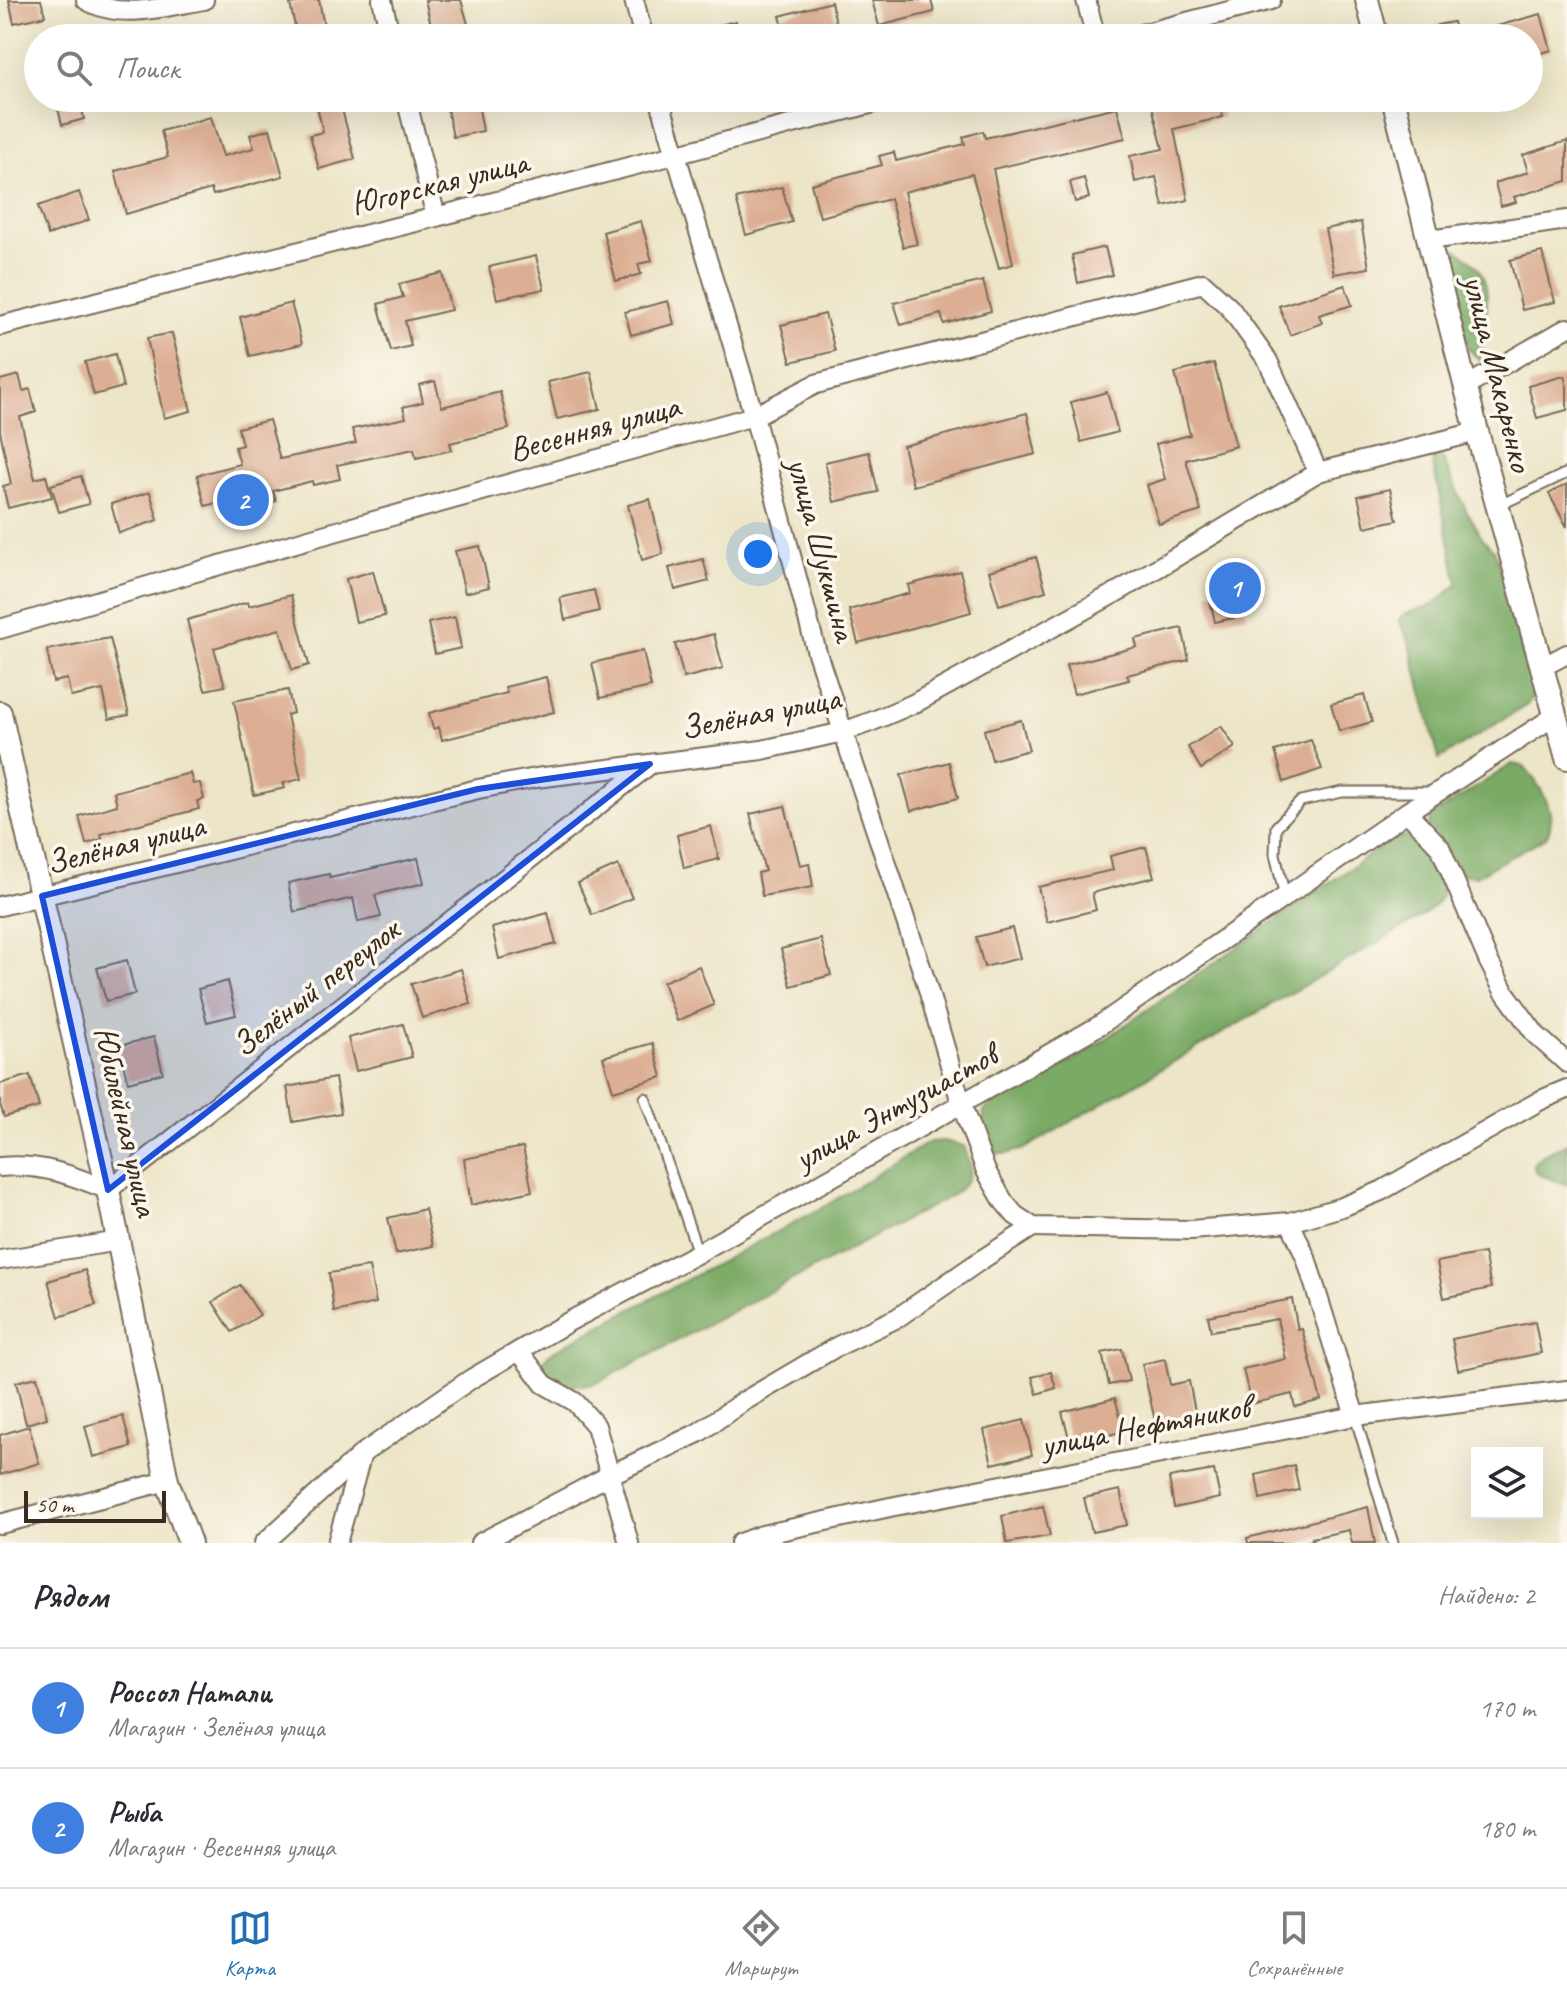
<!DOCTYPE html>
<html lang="ru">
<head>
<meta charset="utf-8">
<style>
  :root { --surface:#fff; --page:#f7f7f7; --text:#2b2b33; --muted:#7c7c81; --line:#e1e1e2; --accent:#1f6fb2 }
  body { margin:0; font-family:Caveat,sans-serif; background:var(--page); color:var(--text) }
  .controls { position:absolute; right:24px; bottom:24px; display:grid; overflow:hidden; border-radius:0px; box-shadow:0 8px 32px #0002 }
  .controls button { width:72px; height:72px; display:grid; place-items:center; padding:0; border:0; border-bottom:2px solid var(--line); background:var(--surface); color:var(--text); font:40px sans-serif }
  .scale { position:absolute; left:24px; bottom:20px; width:142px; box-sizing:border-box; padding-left:8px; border:4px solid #3b2a1e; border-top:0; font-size:22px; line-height:28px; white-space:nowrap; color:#3b2a1e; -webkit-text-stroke:6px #fbf7ec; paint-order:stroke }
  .you { position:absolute; left:758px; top:554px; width:28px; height:28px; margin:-20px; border:6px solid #fff; border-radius:50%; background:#1a73e8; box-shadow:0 0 0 12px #1a73e833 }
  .badge { display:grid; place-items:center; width:52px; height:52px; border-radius:50%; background:var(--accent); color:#fff; font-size:26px; font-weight:700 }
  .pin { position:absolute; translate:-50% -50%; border:4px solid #fff; box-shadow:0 2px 8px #0006 }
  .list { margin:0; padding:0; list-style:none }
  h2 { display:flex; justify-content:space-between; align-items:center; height:104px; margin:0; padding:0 32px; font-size:34px }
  h2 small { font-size:26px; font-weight:400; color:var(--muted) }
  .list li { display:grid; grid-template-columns:52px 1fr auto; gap:24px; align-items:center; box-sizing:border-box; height:120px; padding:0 32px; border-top:2px solid var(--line) }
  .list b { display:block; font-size:30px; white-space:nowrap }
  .list p { margin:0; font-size:26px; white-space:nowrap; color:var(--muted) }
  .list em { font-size:26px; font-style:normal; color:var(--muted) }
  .icon { flex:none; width:44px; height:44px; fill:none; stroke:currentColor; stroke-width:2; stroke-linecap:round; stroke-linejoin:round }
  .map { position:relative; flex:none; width:1567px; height:1543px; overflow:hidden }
  .search { position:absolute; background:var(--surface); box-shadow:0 8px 32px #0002; left:24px; right:24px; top:24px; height:88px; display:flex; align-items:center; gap:20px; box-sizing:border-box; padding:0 28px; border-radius:44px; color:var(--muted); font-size:30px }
  .sheet { height:344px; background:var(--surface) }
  nav { display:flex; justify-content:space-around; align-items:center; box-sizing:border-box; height:112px; border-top:2px solid var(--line); background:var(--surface); font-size:22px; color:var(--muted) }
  nav a { display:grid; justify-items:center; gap:4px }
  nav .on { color:var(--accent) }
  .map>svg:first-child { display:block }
  .forest { fill:#7aaa65; stroke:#5a6a42; stroke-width:2 }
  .building { fill:#dcae93 }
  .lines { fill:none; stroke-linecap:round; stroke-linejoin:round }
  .service-casing { stroke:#796b59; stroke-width:13 }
  .minor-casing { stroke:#796b59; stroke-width:22 }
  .tertiary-casing { stroke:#796b59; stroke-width:26 }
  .service { stroke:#fff; stroke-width:9 }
  .minor { stroke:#fff; stroke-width:18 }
  .tertiary { stroke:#fff; stroke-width:22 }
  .marked { fill:#1d4ed8; fill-opacity:0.2; stroke:#1d4ed8; stroke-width:6; stroke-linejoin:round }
  .labels { text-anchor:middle; stroke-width:7; stroke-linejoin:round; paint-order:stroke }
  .street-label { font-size:34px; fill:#3b2a1e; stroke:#fbf7ec }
</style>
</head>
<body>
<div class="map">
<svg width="1567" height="1543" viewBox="0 0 1567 1543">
  <rect width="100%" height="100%" fill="#fbf7ec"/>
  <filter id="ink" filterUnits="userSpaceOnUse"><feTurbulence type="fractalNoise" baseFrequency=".0125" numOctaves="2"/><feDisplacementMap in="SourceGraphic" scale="16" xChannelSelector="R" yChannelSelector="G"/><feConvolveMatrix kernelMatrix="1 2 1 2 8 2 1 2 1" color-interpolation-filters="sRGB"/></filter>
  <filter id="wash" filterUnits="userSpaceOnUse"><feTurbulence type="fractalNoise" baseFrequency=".006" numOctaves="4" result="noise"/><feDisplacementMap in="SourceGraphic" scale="32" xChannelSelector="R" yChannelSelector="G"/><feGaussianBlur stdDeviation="1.8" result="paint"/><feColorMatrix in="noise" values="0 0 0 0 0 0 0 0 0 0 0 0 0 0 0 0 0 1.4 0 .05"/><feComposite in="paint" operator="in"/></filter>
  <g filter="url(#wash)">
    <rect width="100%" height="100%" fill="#ece5c7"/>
    <g class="forest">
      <path d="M1456,249C1506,279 1480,314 1483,359L1480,361L1467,347L1450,264V250Z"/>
      <path d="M1435,453L1441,455C1454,482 1472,533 1495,551L1531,684L1532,698L1527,705L1439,759L1409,641L1399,621L1401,616L1434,604L1458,584L1431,455Z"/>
      <path d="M1512,764L1524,766C1539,784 1560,814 1546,837L1476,876L1462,874L1429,826L1430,817Z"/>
      <path d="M1407,836C1423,846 1451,879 1439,900C1433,911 1414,920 1404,927L1024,1149L1005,1154L995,1153C986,1139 983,1128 984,1111L993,1104L1078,1058L1394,838Z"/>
      <path d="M944,1141L964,1146C974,1172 974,1178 953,1195L595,1384C569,1386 562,1389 543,1370V1360L553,1351L825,1206L929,1142Z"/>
      <polygon points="1567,1143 1567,1185 1536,1173 1533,1164 1543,1155"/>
    </g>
    <g id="blocks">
      <g class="building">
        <polygon points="9,0 41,0 45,16 14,23"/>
        <polygon points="311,0 319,0 324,26 296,31 290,4"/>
        <polygon points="425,0 461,0 468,24 433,33"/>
        <polygon points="872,0 931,0 934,12 879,26"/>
        <polygon points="831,2 840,38 786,38 780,16"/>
        <polygon points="1541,14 1551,50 1529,57 1529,38 1472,38 1472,33"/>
        <polygon points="736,21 740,38 691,38 690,32"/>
        <polygon points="1453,22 1457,38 1440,38 1437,25"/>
        <polygon points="67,98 80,98 84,119 62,125 56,100"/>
        <polygon points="315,98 339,98 355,159 319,169 310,135 323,132"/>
        <polygon points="445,98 477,98 483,131 453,137"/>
        <polygon points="1150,98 1219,98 1223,117 1174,129 1188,200 1163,206 1156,177 1135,182 1130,156 1163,149"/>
        <polygon points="1117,107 1125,138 993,169 1013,264 999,268 972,174 904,192 917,244 903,247 890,199 820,217 811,184 882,165 879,156 894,152 896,161 965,144 963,137 983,131 985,138"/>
        <polygon points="211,117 223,156 254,148 250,135 270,129 283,176 213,195 211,189 126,214 115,171 168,157 161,131"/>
        <polygon points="1567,141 1567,181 1514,197 1516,202 1501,206 1495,183 1528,172 1523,155"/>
        <polygon points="1084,178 1089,198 1075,202 1070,182"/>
        <polygon points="782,187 792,222 746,235 736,199"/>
        <polygon points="79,192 89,220 48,235 38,206"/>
        <polygon points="641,221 652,261 638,264 641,274 616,281 603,232"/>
        <polygon points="1361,222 1369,268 1334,274 1325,229"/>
        <polygon points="1105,247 1112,275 1078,283 1072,255"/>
        <polygon points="1542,252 1555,302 1522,310 1510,260"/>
        <polygon points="536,256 544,289 497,299 489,267"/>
        <polygon points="442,273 451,310 405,321 411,346 391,351 378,304 403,297 399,284"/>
        <polygon points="983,281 991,311 944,324 941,314 901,325 894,303"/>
        <polygon points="1345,285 1352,305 1319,315 1322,323 1290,335 1279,306"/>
        <polygon points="668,301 674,324 631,335 625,312"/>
        <polygon points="291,303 302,344 250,356 240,317"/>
        <polygon points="825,314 835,351 791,362 781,325"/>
        <polygon points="172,333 191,411 164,418 147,338"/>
        <polygon points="115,354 123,387 94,395 85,362"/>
        <polygon points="1214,363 1236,446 1186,460 1201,511 1159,524 1147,485 1165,479 1156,444 1190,435 1175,373"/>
        <polygon points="591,372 600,409 557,419 548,382"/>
        <polygon points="19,375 23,391 30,389 36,412 20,417 35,479 46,476 52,497 8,508 3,486 11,484 0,431 0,380"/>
        <polygon points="1564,376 1567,387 1567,410 1537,418 1528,386"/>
        <polygon points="435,381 442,407 500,392 509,429 450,443 452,450 416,458 414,449 337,465 340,479 313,485 312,481 273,491 276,501 239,511 236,498 205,506 197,475 240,464 235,447 242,445 238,428 269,420 280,459 356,443 352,429 406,418 403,407 423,402 419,385"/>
        <polygon points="1107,392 1118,432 1081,442 1071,402"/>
        <polygon points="1027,413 1036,454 913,486 903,446"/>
        <polygon points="869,452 878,492 834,502 825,462"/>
        <polygon points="81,476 89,504 59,512 51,485"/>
        <polygon points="1567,484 1567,527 1549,494"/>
        <polygon points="1390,489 1397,520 1365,527 1358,496"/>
        <polygon points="150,492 158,520 119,533 111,504"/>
        <polygon points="650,499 663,554 642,560 628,505"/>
        <polygon points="480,546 489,587 465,593 455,551"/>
        <polygon points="1036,557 1046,591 999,605 989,571"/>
        <polygon points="703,559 709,581 675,590 669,568"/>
        <polygon points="373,571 385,616 356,622 346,579"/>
        <polygon points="960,571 971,612 858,643 849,610 910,593 908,585"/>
        <polygon points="1240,584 1247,615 1215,622 1208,592"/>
        <polygon points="594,590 599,611 565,620 560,598"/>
        <polygon points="291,595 309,665 292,670 280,629 214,648 225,686 205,690 187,620 248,602 249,606"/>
        <polygon points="455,617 461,648 435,654 428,623"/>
        <polygon points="1182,628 1189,660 1127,675 1129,680 1074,694 1066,665 1137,647 1135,639"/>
        <polygon points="714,634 723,668 684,678 675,644"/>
        <polygon points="110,638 129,715 109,719 103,690 71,697 67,679 53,682 47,650"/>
        <polygon points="643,651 651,687 600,698 592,663"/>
        <polygon points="546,677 554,712 442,740 439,727 433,729 429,713 507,693 505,687"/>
        <polygon points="288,690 293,713 287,715 301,779 283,783 285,788 254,795 234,701"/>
        <polygon points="1364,695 1372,722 1339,731 1331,704"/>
        <polygon points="1021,720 1029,750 992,760 984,730"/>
        <polygon points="1221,726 1235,747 1201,769 1188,747"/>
        <polygon points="1311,740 1322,769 1284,782 1275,751"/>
        <polygon points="949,762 958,798 911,811 901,775"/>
        <polygon points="190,773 193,784 200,783 204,799 197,801 199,809 101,834 102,839 86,844 79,816 117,805 114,792"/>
        <polygon points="785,806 800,865 809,863 813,887 762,896 758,873 765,871 750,814"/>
        <polygon points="711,826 719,859 684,868 677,835"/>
        <polygon points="1146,847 1154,877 1092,893 1096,910 1047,922 1038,887 1113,870 1110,856"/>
        <polygon points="418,858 424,883 375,895 381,917 358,922 353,898 294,912 288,883 329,874 330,878"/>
        <polygon points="618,865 632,898 592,915 578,883"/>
        <polygon points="548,913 556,944 499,959 492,928"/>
        <polygon points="1012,928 1020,958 984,967 976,937"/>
        <polygon points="821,939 831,975 791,986 781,949"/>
        <polygon points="127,960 135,994 106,1001 97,968"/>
        <polygon points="699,966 714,1005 677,1021 663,982"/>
        <polygon points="461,969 471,1004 422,1018 411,984"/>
        <polygon points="228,981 236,1015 207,1022 198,989"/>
        <polygon points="403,1024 412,1057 356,1071 348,1038"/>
        <polygon points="154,1037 163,1073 128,1082 118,1046"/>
        <polygon points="653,1043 662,1077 613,1091 603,1057"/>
        <polygon points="30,1075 39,1107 4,1117 0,1104 0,1084"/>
        <polygon points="335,1078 341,1113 293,1122 287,1087"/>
        <polygon points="523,1147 532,1191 471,1205 464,1159"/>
        <polygon points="425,1209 433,1246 396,1254 388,1218"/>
        <polygon points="1484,1253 1491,1288 1444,1298 1437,1262"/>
        <polygon points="369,1267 376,1303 334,1312 329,1273"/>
        <polygon points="85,1270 96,1305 59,1317 48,1281"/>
        <polygon points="240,1285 260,1315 232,1332 213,1302"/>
        <polygon points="1292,1299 1298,1330 1302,1329 1321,1400 1295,1407 1292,1394 1251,1404 1243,1369 1286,1359 1277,1319 1211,1331 1208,1316"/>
        <polygon points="1535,1322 1541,1353 1458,1370 1452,1339"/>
        <polygon points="1122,1349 1129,1381 1109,1385 1102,1353"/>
        <polygon points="1165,1359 1170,1385 1189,1381 1196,1416 1156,1425 1142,1364"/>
        <polygon points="1051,1372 1056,1388 1037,1394 1032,1377"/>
        <polygon points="37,1377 47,1418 26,1424 16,1382"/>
        <polygon points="1115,1398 1124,1431 1071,1445 1062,1412"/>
        <polygon points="123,1416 131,1447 93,1457 85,1426"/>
        <polygon points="1024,1420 1032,1455 992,1464 984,1430"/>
        <polygon points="29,1426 39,1463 0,1475 0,1435"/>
        <polygon points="1294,1465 1299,1490 1260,1499 1256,1475"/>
        <polygon points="1214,1470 1220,1498 1174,1508 1169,1478"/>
        <polygon points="1120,1490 1127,1525 1092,1532 1084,1498"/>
        <polygon points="1043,1506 1050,1536 1007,1543 1002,1516"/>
        <polygon points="1368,1507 1375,1543 1352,1543 1349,1530 1312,1538 1313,1540 1301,1543 1248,1543 1247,1538"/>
      </g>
    </g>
  </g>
  <g filter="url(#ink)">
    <use href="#blocks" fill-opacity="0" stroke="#796b59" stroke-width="2"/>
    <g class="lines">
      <g class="service-casing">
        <g id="service">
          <polyline points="1498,506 1567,473"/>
          <polyline points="1285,897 1275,854 1276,827 1301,801 1342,792 1430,792"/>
          <polyline points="645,1098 698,1253"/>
          <polyline points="1355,1416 1393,1543"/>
        </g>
      </g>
      <g class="minor-casing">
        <g id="minor">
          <path d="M86,0C120,21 167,6 204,0"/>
          <polyline points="382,0 391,38"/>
          <polyline points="634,0 644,38"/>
          <polyline points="1086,0 1096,38"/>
          <polyline points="1126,38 1271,0"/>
          <polyline points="406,98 436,217"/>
          <polyline points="659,98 754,416 817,653 925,979 962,1106 986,1171 1004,1202 1015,1215 1033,1227 1191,1230 1290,1222 1306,1258 1355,1416"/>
          <polyline points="1430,240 1567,220"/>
          <polyline points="0,326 436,217 893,98"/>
          <polyline points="1465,387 1567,328"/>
          <polyline points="0,629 316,537 754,416 816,384 1203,283 1230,308 1268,361 1318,472"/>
          <polyline points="1542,667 1567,654"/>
          <polyline points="1407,812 1440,847 1488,960 1504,991 1536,1035 1567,1063"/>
          <polyline points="0,906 478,789 536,778 762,750 843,732 873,721 915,703 1124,588 1318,472 1477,432"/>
          <path d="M0,1167C40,1163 72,1175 108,1190L648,766"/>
          <polyline points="1290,1222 1342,1207 1381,1191 1541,1100 1567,1089"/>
          <polyline points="0,1260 119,1241"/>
          <polyline points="519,1351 544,1384 575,1402 596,1426 629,1543"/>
          <polyline points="0,1524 167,1481"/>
          <polyline points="264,1543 363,1453 471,1379 570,1321 698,1253 1100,1025 1407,812 1555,716"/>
          <polyline points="337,1543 361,1457"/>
          <polyline points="480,1543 610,1475 698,1433 741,1403 836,1347 897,1318 981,1260 1033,1227"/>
          <polyline points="740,1543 762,1535 890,1507 1355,1416 1567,1390"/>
        </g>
      </g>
      <g class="tertiary-casing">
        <g id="tertiary">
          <polyline points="1367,0 1377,38"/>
          <polyline points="1393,98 1477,432 1567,758"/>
          <polyline points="0,713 108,1190 167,1481 190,1543"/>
        </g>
      </g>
      <use href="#service" class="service"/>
      <use href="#minor" class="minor"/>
      <use href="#tertiary" class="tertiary"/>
    </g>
  </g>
  <path class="marked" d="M650,764L108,1190L42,896L478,789Z"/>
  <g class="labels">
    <g class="street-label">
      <text transform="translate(439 182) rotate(-14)" y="12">Югорская улица</text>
      <text transform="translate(1499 373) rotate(76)" y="12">улица Макаренко</text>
      <text transform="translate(594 427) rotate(-15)" y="12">Весенняя улица</text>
      <text transform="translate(823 549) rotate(75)" y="12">улица Шукшина</text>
      <text transform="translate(760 712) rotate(-11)" y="12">Зелёная улица</text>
      <text transform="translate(125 843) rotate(-14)" y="12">Зелёная улица</text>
      <text transform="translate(315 987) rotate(-38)" y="12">Зелёный переулок</text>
      <text transform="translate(895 1106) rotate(-29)" y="12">улица Энтузиастов</text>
      <text transform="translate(127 1121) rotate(77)" y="12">Юбилейная улица</text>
      <text transform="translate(1145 1425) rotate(-11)" y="12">улица Нефтяников</text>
    </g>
  </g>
</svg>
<div class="controls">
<button><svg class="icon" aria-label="layers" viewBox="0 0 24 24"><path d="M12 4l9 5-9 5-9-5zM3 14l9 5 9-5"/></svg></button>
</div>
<div class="scale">50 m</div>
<div class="you"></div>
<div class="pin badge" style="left:1235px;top:588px;background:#3f7fe0">1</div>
<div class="pin badge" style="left:243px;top:500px;background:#3f7fe0">2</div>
<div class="search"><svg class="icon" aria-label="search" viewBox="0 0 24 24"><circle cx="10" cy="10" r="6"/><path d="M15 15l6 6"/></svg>Поиск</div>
</div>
<section class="sheet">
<h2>Рядом<small>Найдено: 2</small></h2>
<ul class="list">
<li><span class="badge" style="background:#3f7fe0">1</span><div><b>Россол Натали</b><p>Магазин · Зелёная улица</p></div><em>170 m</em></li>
<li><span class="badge" style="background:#3f7fe0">2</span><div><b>Рыба</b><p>Магазин · Весенняя улица</p></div><em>180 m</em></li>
</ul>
</section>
<nav>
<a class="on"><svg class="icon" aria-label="map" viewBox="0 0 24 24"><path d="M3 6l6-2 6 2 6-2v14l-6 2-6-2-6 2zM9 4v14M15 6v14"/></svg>Карта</a>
<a><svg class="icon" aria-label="directions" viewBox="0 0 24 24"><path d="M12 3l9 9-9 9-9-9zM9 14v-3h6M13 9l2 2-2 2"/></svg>Маршрут</a>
<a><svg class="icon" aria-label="saved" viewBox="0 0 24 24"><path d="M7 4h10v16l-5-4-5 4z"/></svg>Сохранённые</a>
</nav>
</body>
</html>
